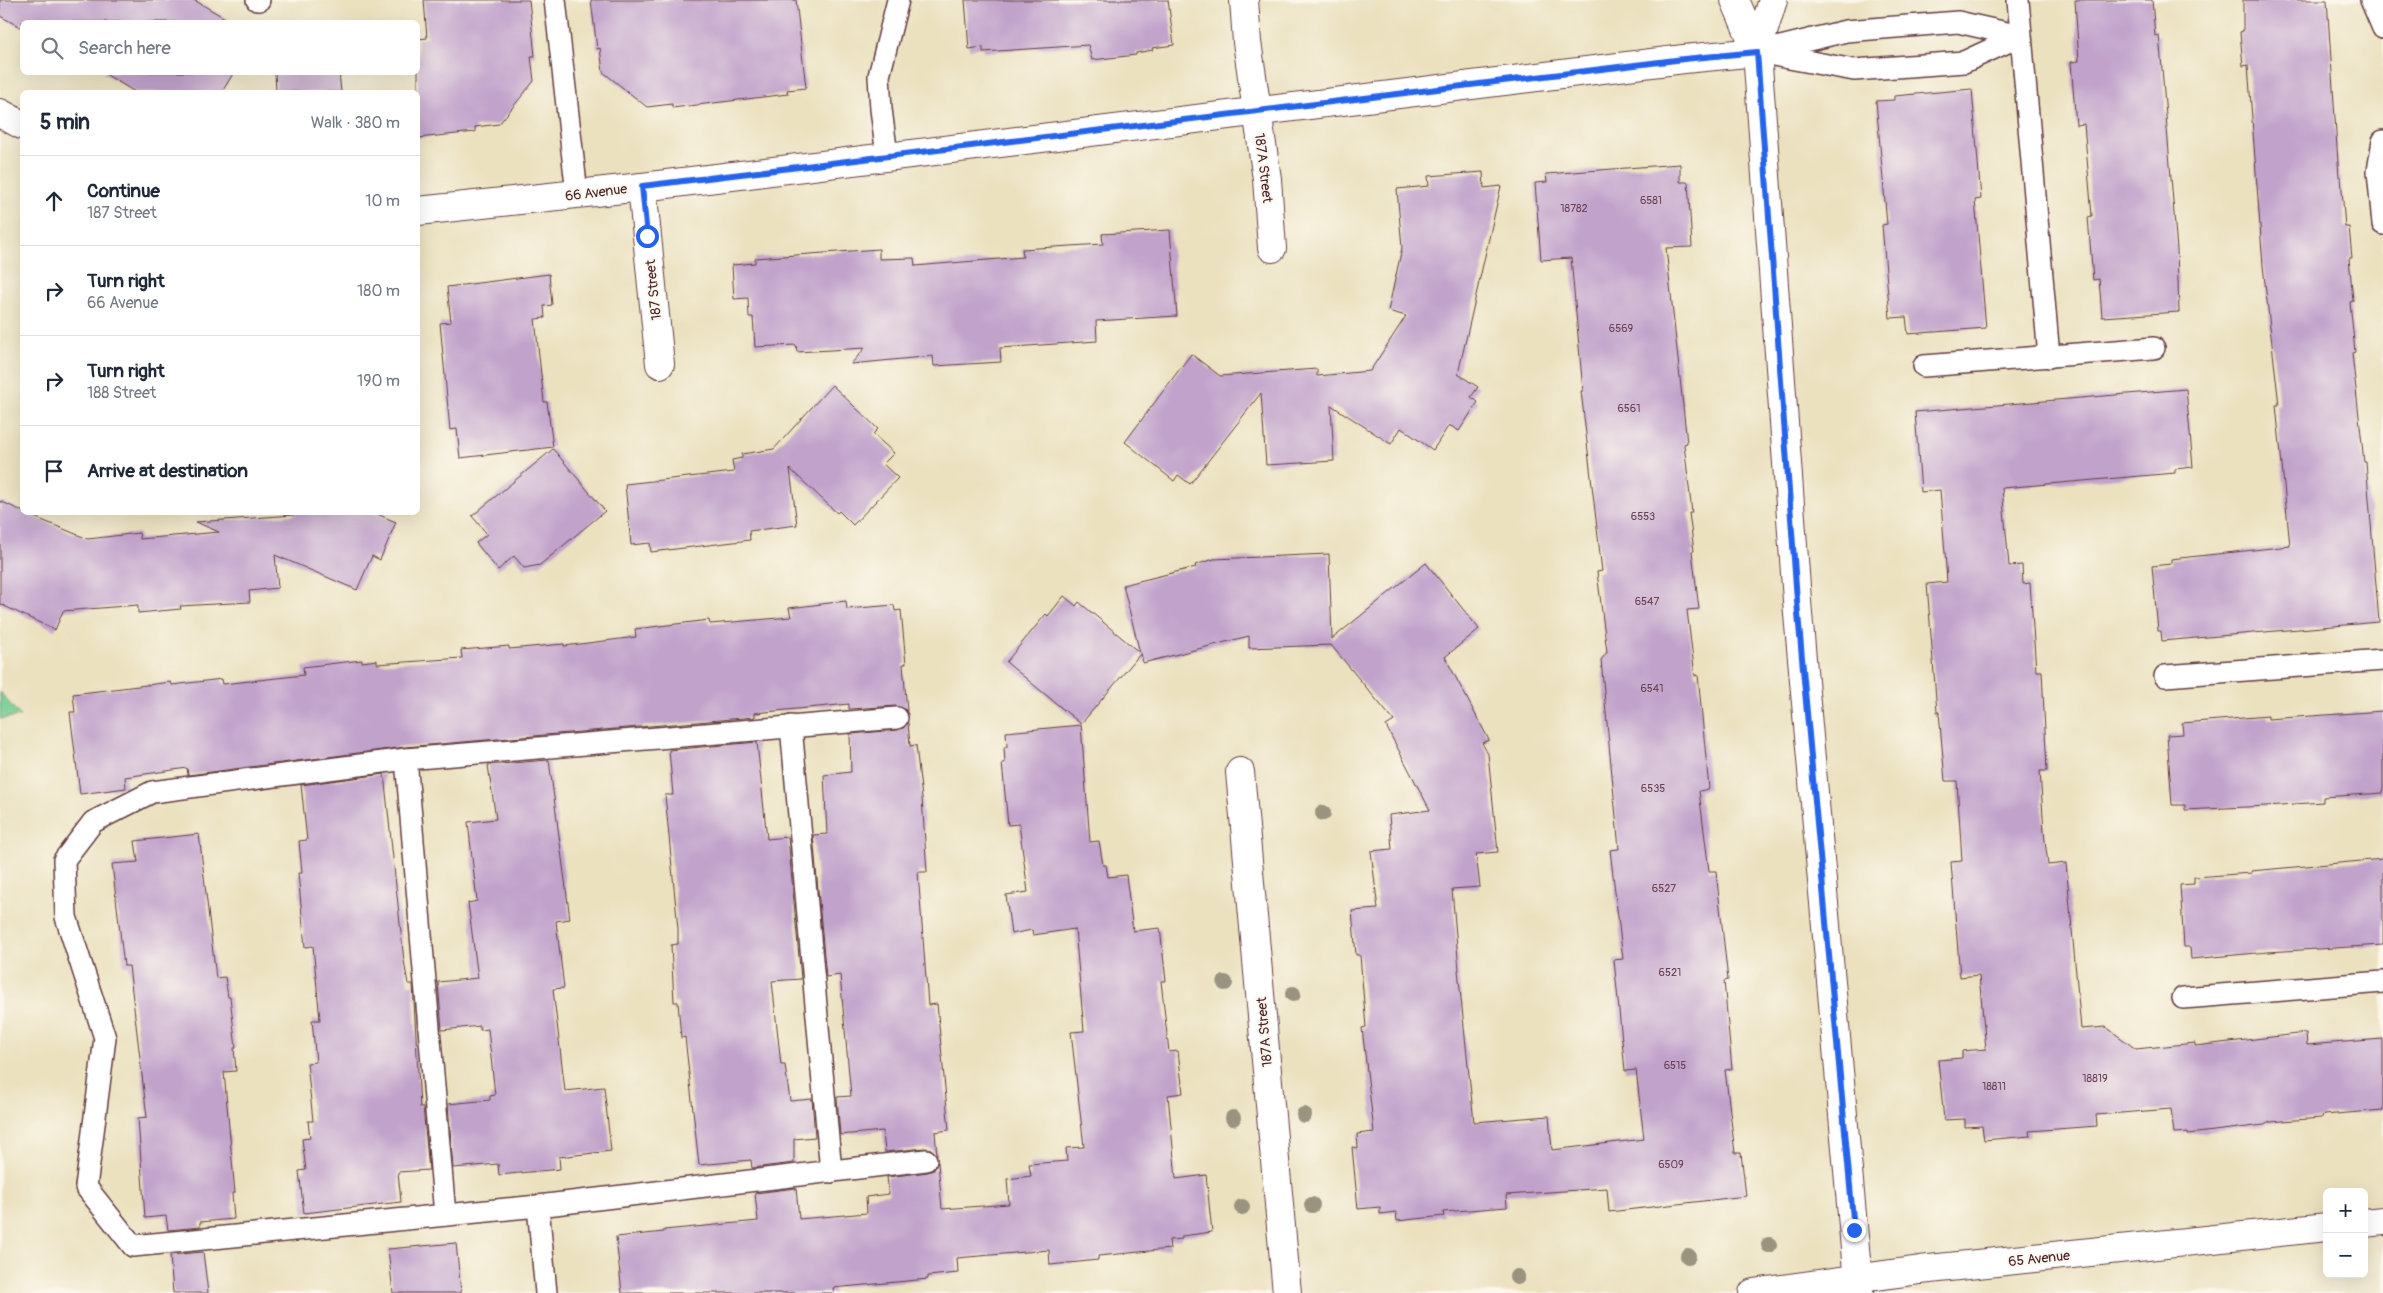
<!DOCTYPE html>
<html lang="en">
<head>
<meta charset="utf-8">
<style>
  :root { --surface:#fff; --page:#f6f6f7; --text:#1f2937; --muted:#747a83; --line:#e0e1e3 }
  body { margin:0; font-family:Pangolin,sans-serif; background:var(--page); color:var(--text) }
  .controls { position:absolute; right:15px; bottom:15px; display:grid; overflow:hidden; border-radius:8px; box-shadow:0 5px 20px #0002 }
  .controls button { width:45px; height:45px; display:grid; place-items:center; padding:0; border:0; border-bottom:1px solid var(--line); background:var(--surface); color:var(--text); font:25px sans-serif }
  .stop { position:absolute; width:15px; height:15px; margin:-11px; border:4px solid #2563eb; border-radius:50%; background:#fff }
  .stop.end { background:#2563eb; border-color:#fff; box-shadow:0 1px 5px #0008 }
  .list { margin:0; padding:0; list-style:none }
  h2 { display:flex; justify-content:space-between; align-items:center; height:65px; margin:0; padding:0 20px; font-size:21px }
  h2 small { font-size:16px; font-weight:400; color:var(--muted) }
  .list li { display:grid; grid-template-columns:32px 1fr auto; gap:15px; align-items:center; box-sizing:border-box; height:90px; padding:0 20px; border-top:1px solid var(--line) }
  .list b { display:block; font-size:19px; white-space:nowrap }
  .list p { margin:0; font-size:16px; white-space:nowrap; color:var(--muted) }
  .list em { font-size:16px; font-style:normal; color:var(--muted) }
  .icon { flex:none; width:28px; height:28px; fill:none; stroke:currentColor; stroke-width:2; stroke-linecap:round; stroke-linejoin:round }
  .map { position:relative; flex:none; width:2383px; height:1293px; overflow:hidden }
  .search { position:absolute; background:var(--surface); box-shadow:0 5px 20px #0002; left:20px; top:20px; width:400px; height:55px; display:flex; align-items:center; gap:12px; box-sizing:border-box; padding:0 18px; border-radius:8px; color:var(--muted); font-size:19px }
  .panel { position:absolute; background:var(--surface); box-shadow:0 5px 20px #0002; left:20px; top:90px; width:400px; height:425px; border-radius:8px }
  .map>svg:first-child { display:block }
  .green { fill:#75cc91; stroke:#60765e }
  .building { fill:#c1a2cb }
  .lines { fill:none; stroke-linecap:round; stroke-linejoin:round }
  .service-casing { stroke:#623c41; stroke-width:24 }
  .minor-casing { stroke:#623c41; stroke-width:30 }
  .tertiary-casing { stroke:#623c41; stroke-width:30 }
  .service { stroke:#fff; stroke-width:21 }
  .minor { stroke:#fff; stroke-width:28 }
  .tertiary { stroke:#fff; stroke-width:28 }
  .tree { fill:#9a937f }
  .route { stroke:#2563eb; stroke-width:6 }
  .labels { text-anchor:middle; stroke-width:4; stroke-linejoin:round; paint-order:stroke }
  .number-label { font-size:11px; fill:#684053 }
  .street-label { font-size:14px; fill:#4a1f2b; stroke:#fbf7ec }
</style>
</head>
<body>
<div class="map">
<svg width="2383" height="1293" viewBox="0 0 2383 1293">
  <rect width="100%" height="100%" fill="#fbf7ec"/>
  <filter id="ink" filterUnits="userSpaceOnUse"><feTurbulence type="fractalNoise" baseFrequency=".02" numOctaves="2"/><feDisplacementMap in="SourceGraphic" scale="10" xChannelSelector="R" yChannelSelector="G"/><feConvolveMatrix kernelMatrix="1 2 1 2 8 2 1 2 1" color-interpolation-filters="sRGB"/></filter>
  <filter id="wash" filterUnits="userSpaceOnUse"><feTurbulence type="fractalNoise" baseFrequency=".0096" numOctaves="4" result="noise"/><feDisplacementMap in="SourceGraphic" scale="20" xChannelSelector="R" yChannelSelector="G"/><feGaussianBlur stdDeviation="1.12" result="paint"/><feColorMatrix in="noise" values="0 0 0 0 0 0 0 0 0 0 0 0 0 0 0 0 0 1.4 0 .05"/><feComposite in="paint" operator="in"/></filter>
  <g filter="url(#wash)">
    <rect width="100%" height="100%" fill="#ebe1bf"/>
    <polygon class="green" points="0,692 20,716 0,719"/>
    <g id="blocks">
      <g class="building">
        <polygon points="0,0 194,0 232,22 22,22 22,28 0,16"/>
        <polygon points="424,0 529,0 535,56 531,56 534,81 499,124 475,127 475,132 418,138 418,39 427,38"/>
        <polygon points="591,0 796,0 806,88 787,90 788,94 672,108 672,104 647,107 603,72 600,48 597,49"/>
        <polygon points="965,0 1168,0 1174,45 1152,48 1153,50 1136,53 1136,55 1092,60 1088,45 983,52 983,47 969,49"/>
        <polygon points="2075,0 2152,0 2155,36 2159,35 2163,80 2177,250 2179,312 2102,317 2099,279 2093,280 2088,217 2092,216 2084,124 2076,125 2071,62 2079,61"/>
        <polygon points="2243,0 2327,0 2339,177 2341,177 2345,227 2349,227 2352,258 2349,258 2353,301 2350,302 2355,352 2352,353 2364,462 2366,462 2379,622 2162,641 2161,631 2158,631 2152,566 2171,564 2171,559 2290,546 2276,405 2279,405 2263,266 2248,65 2243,66 2240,32 2243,31"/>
        <polygon points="102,72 234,72 222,92 135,92"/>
        <polygon points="275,72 339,72 341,92 276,92"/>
        <polygon points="1972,89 1981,199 1975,200 1986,328 1908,334 1906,317 1890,318 1882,225 1887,224 1876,101 1894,100 1894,96"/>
        <polygon points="1680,164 1680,182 1688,182 1692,247 1666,248 1687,443 1684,444 1692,513 1689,513 1694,551 1692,551 1699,609 1687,610 1695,676 1698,675 1709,789 1699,791 1709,871 1716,871 1728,980 1724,981 1732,1069 1725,1070 1735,1153 1741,1153 1746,1196 1609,1212 1607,1188 1506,1195 1507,1207 1443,1212 1444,1216 1397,1221 1396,1212 1380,1214 1380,1207 1358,1209 1352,1147 1358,1148 1357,1134 1374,1132 1362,1028 1366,1027 1360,955 1356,955 1352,911 1378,909 1371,851 1392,849 1389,815 1430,810 1386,726 1394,721 1331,645 1249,648 1249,636 1143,663 1141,653 1081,724 1006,662 1046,614 1048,616 1064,596 1076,606 1079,602 1140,653 1123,585 1196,567 1195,565 1214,559 1329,554 1332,639 1426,563 1479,629 1445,657 1489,740 1482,743 1488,754 1498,852 1476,854 1480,887 1452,889 1459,970 1458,970 1474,1122 1549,1116 1552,1150 1644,1139 1636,1070 1625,1071 1614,960 1623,959 1610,850 1619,849 1601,660 1607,652 1597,572 1602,571 1581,391 1583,391 1571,258 1541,260 1535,183 1547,182 1546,174"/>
        <polygon points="1483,172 1484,188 1501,186 1458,374 1478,387 1471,397 1478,402 1459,431 1449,425 1433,450 1401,428 1391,444 1331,405 1334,461 1266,465 1261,393 1190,484 1178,475 1174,481 1125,442 1191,354 1220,376 1317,369 1317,376 1370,371 1406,316 1388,311 1402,248 1397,189 1429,186 1428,176"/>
        <polygon points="1170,230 1177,316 1096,321 1097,341 1000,348 1001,362 934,366 933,356 851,364 865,348 797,352 796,345 755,347 753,317 749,317 748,298 734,299 732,265 755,263 755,258 879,249 879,259 914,258 915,266 1023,257 1022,249 1103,244 1102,234"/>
        <polygon points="549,274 552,305 544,306 545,318 535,319 544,402 547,402 553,447 460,458 457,429 450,430 440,323 451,322 447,287"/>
        <polygon points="832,385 878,429 873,434 894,453 883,464 898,478 853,525 839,511 837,513 790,469 797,525 749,531 750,540 651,552 650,543 631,545 625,484 734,472 732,460 742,458 742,454 774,449"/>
        <polygon points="2186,389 2193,467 2175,469 2175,473 2002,488 2009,566 2022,565 2023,584 2030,583 2036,671 2042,671 2047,771 2040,771 2044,832 2048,865 2066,863 2081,1029 2106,1027 2136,1049 2195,1043 2195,1046 2306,1033 2307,1045 2383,1039 2383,1110 2324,1115 2321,1118 2270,1122 2264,1125 2188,1134 2188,1132 2174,1133 2171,1109 2096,1115 2097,1126 2029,1131 2030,1136 1984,1140 1982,1126 1965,1127 1965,1119 1944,1120 1938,1060 1962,1058 1962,1051 1986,1049 1979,975 1960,977 1951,862 1962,861 1957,781 1945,781 1939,712 1937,712 1927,584 1947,582 1945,553 1940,490 1921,492 1915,412"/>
        <polygon points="553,449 605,511 540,565 524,568 514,556 498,570 476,543 487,534 472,516"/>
        <polygon points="0,501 22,511 22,512 88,539 139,533 140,539 219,532 196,522 294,515 296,512 372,512 396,522 380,560 372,556 357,590 275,555 278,588 249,591 250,602 180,606 181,609 138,613 138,605 63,611 55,630 0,604"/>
        <polygon points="846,601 847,609 894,605 895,611 901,610 906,664 903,664 907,711 896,706 849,709 849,704 755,713 755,717 405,747 188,775 187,768 125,777 126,788 80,794 70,712 75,712 73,694 171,682 172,685 222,679 223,684 304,675 303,667 362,660 362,662 377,660 377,664 462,658 461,650 509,646 509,649 564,644 564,646 636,637 635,629 709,620 710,624 791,617 789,608"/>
        <polygon points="2383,711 2383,793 2323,797 2323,802 2266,806 2185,810 2185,805 2172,805 2167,735 2183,734 2182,723 2268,716 2268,719"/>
        <polygon points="908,723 910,746 916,745 922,798 927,872 918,872 928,1005 937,1004 949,1130 935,1132 937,1156 931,1149 925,1148 885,1152 883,1131 840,1135 837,1097 851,1096 840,975 826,977 813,835 827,834 824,775 851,772 850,734 898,730"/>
        <polygon points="1081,725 1090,842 1099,841 1103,865 1106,865 1108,877 1126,875 1133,931 1160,928 1166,981 1161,981 1169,1052 1178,1051 1183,1093 1168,1095 1176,1179 1206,1175 1212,1232 1182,1236 1182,1239 1169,1240 1170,1249 1098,1256 1098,1260 1050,1265 1049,1250 957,1258 958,1273 928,1276 928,1279 833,1288 834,1293 622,1293 616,1237 664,1232 664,1230 758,1221 755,1193 796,1188 799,1219 867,1213 866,1197 889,1194 887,1177 928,1172 934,1170 938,1162 942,1209 1009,1204 1007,1179 1031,1176 1029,1164 1067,1161 1066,1148 1084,1147 1071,1032 1084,1031 1075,929 1033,935 1032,930 1011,934 1006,895 1028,892 1019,824 1008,825 1002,763 1005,763 1004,747 1007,747 1006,732"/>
        <polygon points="757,742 767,839 788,837 801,979 772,981 781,1065 785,1065 790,1101 812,1099 815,1137 794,1139 794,1163 752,1168 751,1160 699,1165 685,1037 681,1038 678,1002 674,1002 671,945 678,944 678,929 665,795 673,795 669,750"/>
        <polygon points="549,760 570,919 556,921 564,988 553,989 565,1091 604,1087 611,1151 559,1157 560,1169 499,1175 498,1164 453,1168 448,1104 490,1100 490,1096 495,1095 488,1029 480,1030 480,1026 442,1030 438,982 478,978 468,903 477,901 468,822 496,819 488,765"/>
        <polygon points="384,774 404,961 408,984 413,984 420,1107 423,1107 429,1170 398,1172 401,1202 304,1213 299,1171 306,1170 302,1139 310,1138 308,1121 313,1121 307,1063 316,1062 312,1020 320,1020 313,946 305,947 298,873 302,873 299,841 307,840 301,785"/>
        <polygon points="199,834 216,978 225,977 228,997 230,997 236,1048 234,1048 236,1071 224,1072 235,1193 232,1193 234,1219 200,1222 200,1227 168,1230 166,1216 145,1218 138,1118 147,1117 129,966 124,966 112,864 138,862 135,841"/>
        <polygon points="2383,859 2383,945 2268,952 2191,959 2190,947 2184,947 2180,885 2194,884 2194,877 2252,873 2251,871"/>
        <polygon points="456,1243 461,1293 393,1293 388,1249"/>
        <polygon points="203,1252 208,1293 173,1293 170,1255"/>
      </g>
    </g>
  </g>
  <g filter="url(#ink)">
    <use href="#blocks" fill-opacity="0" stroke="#623c41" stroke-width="1"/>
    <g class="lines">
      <g class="service-casing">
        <g id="service">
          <polyline points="257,0 259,0"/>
          <polyline points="555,0 577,194"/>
          <polyline points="2018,0 2049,357"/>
          <polyline points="2371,0 2383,28"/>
          <polyline points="1764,51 1846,31 1958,22 2020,36"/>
          <polyline points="1757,52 1854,70 1964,62 2020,36"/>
          <polyline points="2383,141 2378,171 2383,224"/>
          <polyline points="887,156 881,109 879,76 898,0"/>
          <polyline points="1924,366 2154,348"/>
          <polyline points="2165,676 2383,660"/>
          <polyline points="897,718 406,759 152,792 93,822 64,860 66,917 105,1038 86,1187 133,1246 538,1206 926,1160"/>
          <polyline points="791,726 831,1172"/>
          <polyline points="406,759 445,1215"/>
          <polyline points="2183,998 2383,982"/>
          <polyline points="538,1206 546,1293"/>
        </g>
      </g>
      <g class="minor-casing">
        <g id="minor">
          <polyline points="1244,0 1247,42 1267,179 1272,248"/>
          <polyline points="642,187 660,364"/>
          <polyline points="1240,772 1287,1293"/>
          <polyline points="2364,1223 2383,1221"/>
          <polyline points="1753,1293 1920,1270 2327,1227"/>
        </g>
      </g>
      <g class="tertiary-casing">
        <g id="tertiary">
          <polyline points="1735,0 1757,52 1798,614 1859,1293"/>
          <polyline points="1757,52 1773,0"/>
          <polyline points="0,113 22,125"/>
          <polyline points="418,211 642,187 1684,59 1757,52"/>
        </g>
      </g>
      <use href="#service" class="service"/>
      <use href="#minor" class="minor"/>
      <use href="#tertiary" class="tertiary"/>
    </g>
    <g class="tree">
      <circle cx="1323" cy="813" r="8"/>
      <circle cx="1225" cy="983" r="8"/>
      <circle cx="1293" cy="994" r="8"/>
      <circle cx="1304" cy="1115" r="8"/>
      <circle cx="1233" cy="1118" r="8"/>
      <circle cx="1312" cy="1205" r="8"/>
      <circle cx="1242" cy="1207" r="8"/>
      <circle cx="1769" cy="1245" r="8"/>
      <circle cx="1688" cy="1256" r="8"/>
      <circle cx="1517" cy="1277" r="8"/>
    </g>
  </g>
  <g class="lines" filter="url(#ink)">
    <polyline class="route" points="647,236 642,186 1684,59 1757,52 1798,614 1854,1230"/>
  </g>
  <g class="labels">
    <g class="number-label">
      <text x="1651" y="204">6581</text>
      <text x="1574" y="212">18782</text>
      <text x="1621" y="332">6569</text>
      <text x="1629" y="412">6561</text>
      <text x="1643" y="520">6553</text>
      <text x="1647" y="605">6547</text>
      <text x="1652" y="692">6541</text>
      <text x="1653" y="792">6535</text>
      <text x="1664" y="892">6527</text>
      <text x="1670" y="976">6521</text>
      <text x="1675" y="1069">6515</text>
      <text x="2095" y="1082">18819</text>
      <text x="1994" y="1090">18811</text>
      <text x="1671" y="1168">6509</text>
    </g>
    <g class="street-label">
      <text transform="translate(1264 168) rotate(83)" y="5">187A Street</text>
      <text transform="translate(596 192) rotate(-7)" y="5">66 Avenue</text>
      <text transform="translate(653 290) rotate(-96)" y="5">187 Street</text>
      <text transform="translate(1264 1032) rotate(-95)" y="5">187A Street</text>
      <text transform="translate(2039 1258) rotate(-6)" y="5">65 Avenue</text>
    </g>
  </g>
</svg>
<div class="controls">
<button>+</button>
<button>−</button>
</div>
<div class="stop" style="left:647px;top:236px"></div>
<div class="stop end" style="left:1854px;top:1230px"></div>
<div class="search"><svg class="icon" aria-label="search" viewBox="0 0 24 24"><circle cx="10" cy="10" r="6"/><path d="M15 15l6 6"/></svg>Search here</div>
<section class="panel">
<h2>5 min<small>Walk · 380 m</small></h2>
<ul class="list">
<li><svg class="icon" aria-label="ahead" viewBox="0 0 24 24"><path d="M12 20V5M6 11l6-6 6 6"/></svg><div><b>Continue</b><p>187 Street</p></div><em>10 m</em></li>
<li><svg class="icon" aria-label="right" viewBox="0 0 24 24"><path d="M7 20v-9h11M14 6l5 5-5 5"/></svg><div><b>Turn right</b><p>66 Avenue</p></div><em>180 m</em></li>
<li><svg class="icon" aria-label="right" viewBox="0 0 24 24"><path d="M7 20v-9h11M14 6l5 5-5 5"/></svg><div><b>Turn right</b><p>188 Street</p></div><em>190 m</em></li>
<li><svg class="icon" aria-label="arrive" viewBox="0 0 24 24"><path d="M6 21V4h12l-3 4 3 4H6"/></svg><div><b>Arrive at destination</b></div></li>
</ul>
</section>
</div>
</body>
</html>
